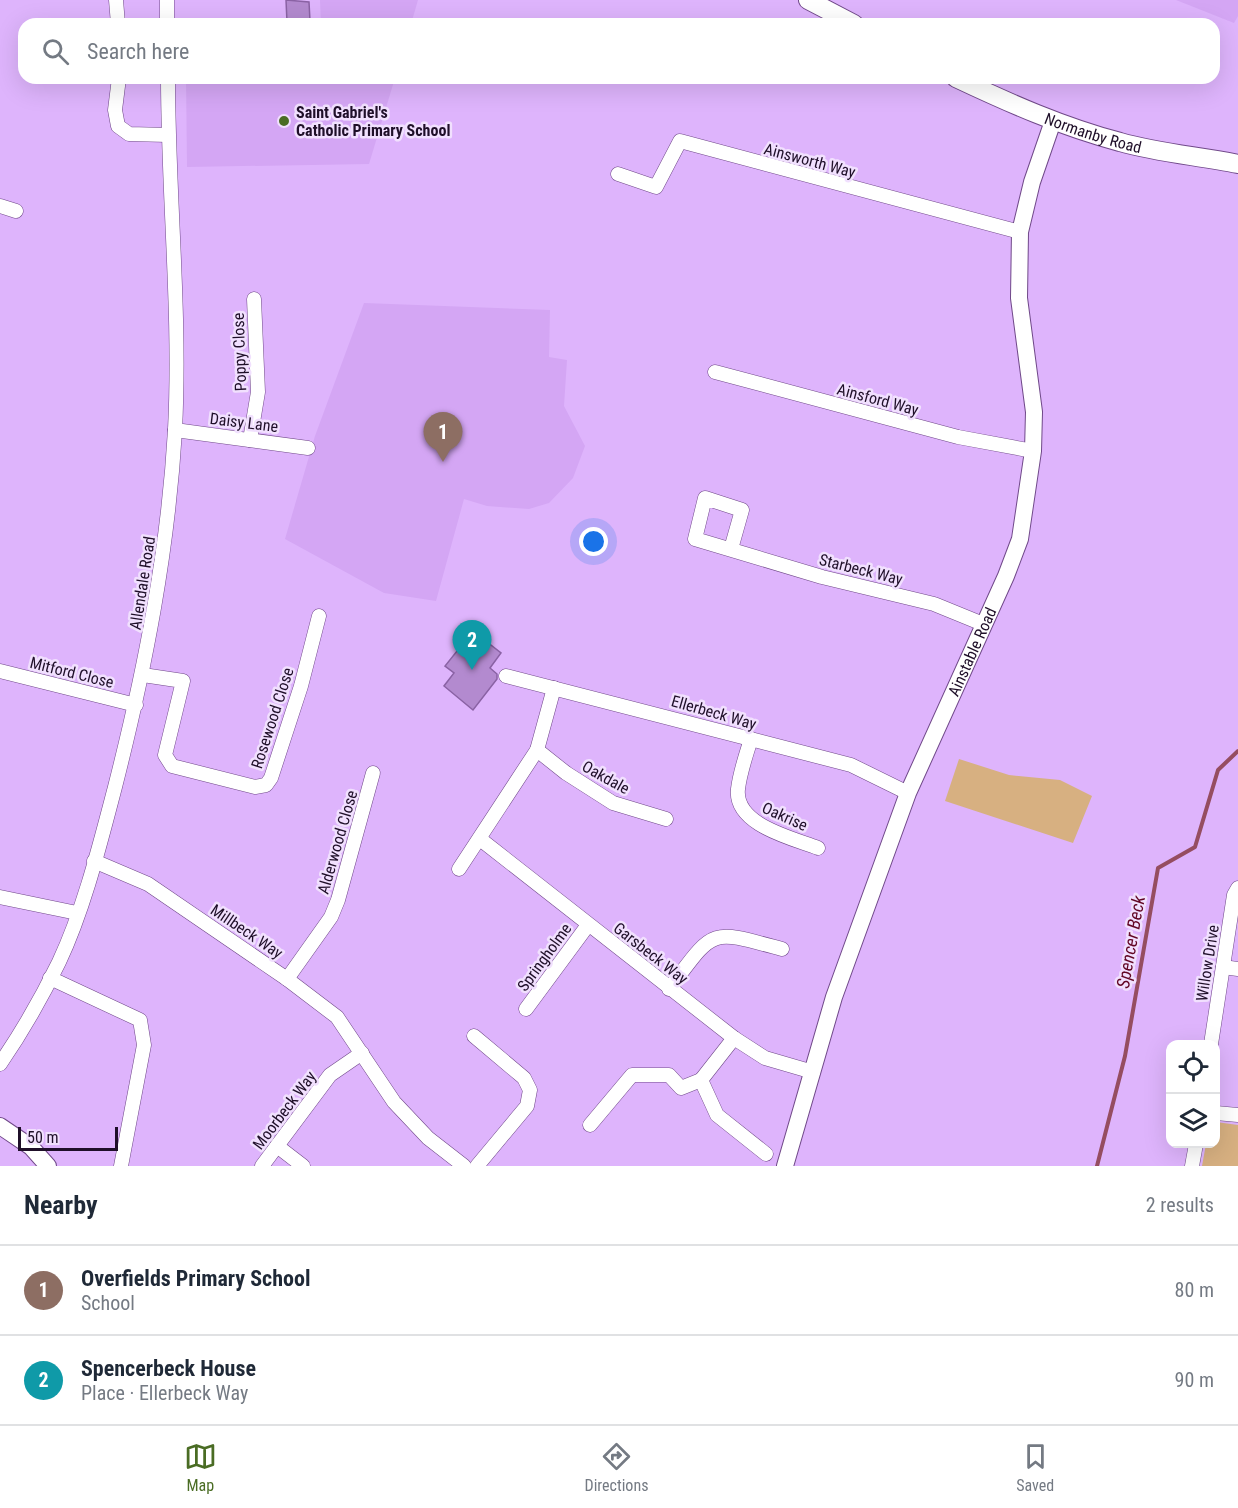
<!DOCTYPE html>
<html lang="en">
<head>
<meta charset="utf-8">
<style>
  :root { --surface:#fff; --page:#f6f6f7; --text:#1f2937; --muted:#747a83; --line:#e0e1e3; --accent:#4a6c24 }
  body { margin:0; font-family:"Roboto Condensed",sans-serif; background:var(--page); color:var(--text) }
  .controls { position:absolute; right:18px; bottom:18px; display:grid; overflow:hidden; border-radius:12px; box-shadow:0 6px 24px #0002 }
  .controls button { width:54px; height:54px; display:grid; place-items:center; padding:0; border:0; border-bottom:2px solid var(--line); background:var(--surface); color:var(--text); font:30px sans-serif }
  .scale { position:absolute; left:18px; bottom:15px; width:100px; box-sizing:border-box; padding-left:6px; border:3px solid #1f0f29; border-top:0; font-size:16px; line-height:21px; white-space:nowrap; color:#1f0f29; -webkit-text-stroke:4px #f1e0fe; paint-order:stroke }
  .you { position:absolute; left:594px; top:542px; width:21px; height:21px; margin:-15px; border:4px solid #fff; border-radius:50%; background:#1a73e8; box-shadow:0 0 0 9px #1a73e833 }
  .badge { display:grid; place-items:center; width:39px; height:39px; border-radius:50%; background:var(--accent); color:#fff; font-size:20px; font-weight:700 }
  .pin { position:absolute; translate:-50% -50px; filter:drop-shadow(0 2px 3px #0008) }
  .pin::after { content:''; position:absolute; top:32px; width:21px; height:18px; background:inherit; clip-path:polygon(0 0,100% 0,50% 100%) }
  .list { margin:0; padding:0; list-style:none }
  h2 { display:flex; justify-content:space-between; align-items:center; height:78px; margin:0; padding:0 24px; font-size:26px }
  h2 small { font-size:20px; font-weight:400; color:var(--muted) }
  .list li { display:grid; grid-template-columns:39px 1fr auto; gap:18px; align-items:center; box-sizing:border-box; height:90px; padding:0 24px; border-top:2px solid var(--line) }
  .list b { display:block; font-size:22px; white-space:nowrap }
  .list p { margin:0; font-size:20px; white-space:nowrap; color:var(--muted) }
  .list em { font-size:20px; font-style:normal; color:var(--muted) }
  .icon { flex:none; width:33px; height:33px; fill:none; stroke:currentColor; stroke-width:2; stroke-linecap:round; stroke-linejoin:round }
  .map { position:relative; flex:none; width:1238px; height:1166px; overflow:hidden }
  .search { position:absolute; background:var(--surface); box-shadow:0 6px 24px #0002; left:18px; right:18px; top:18px; height:66px; display:flex; align-items:center; gap:15px; box-sizing:border-box; padding:0 21px; border-radius:18px; color:var(--muted); font-size:22px }
  .sheet { height:258px; background:var(--surface) }
  nav { display:flex; justify-content:space-around; align-items:center; box-sizing:border-box; height:84px; border-top:2px solid var(--line); background:var(--surface); font-size:16px; color:var(--muted) }
  nav a { display:grid; justify-items:center; gap:3px }
  nav .on { color:var(--accent) }
  .map>svg:first-child { display:block }
  .built { fill:#d4a6f4 }
  .green { fill:#d7b081 }
  .lines { fill:none; stroke-linecap:round; stroke-linejoin:round }
  .stream { stroke:#954d60; stroke-width:4 }
  .building { fill:#b38acf; stroke:#8a62a4; stroke-width:1.5 }
  .minor-casing { stroke:#704989; stroke-width:15 }
  .tertiary-casing { stroke:#704989; stroke-width:18 }
  .secondary-casing { stroke:#704989; stroke-width:20 }
  .minor { stroke:#fff; stroke-width:14 }
  .tertiary { stroke:#fff; stroke-width:16 }
  .secondary { stroke:#fff; stroke-width:18 }
  .poi-dot { fill:#4a6c24; stroke:#f1e0fe; stroke-width:2 }
  .labels { text-anchor:middle; stroke-width:5; stroke-linejoin:round; paint-order:stroke }
  .poi-label { font-size:16px; font-weight:bold; fill:#1f0f29; stroke:#f1e0fe; text-anchor:start }
  .street-label { font-size:16px; fill:#1f0f29; stroke:#f1e0fe }
  .water-label { font-size:18px; font-style:italic; fill:#620624; stroke:#f1e0fe }
</style>
</head>
<body>
<div class="map">
<svg width="1238" height="1166" viewBox="0 0 1238 1166">
  <rect width="100%" height="100%" fill="#deb4fc"/>
  <g class="built">
    <polygon points="320,0 418,0 411,24 321,24"/>
    <polygon points="1176,0 1238,0 1238,16 1234,23"/>
    <polygon points="186,78 395,78 369,164 187,167"/>
    <polygon points="364,303 550,310 549,357 567,360 564,406 585,446 573,478 549,503 529,509 487,506 464,499 436,601 384,593 285,539 315,436"/>
  </g>
  <g class="green">
    <polygon points="959,759 1009,775 1060,780 1092,796 1073,843 945,801"/>
    <polygon points="1216,1122 1238,1125 1238,1166 1202,1166 1206,1144 1216,1144"/>
  </g>
  <g class="lines">
    <polyline class="stream" points="1097,1166 1125,1056 1158,868 1195,847 1218,770 1238,751"/>
  </g>
  <g class="building">
    <polygon points="286,0 309,2 310,21 287,22"/>
    <polygon points="473,631 501,653 490,668 497,674 497,679 473,710 444,686 454,673 445,666"/>
  </g>
  <g class="lines">
    <g class="minor-casing">
      <g id="minor">
        <polyline points="116,0 118,24"/>
        <polyline points="167,0 167,24"/>
        <polyline points="119,78 115,110 118,126 129,134 168,135"/>
        <polyline points="618,174 656,187 680,141 1020,232"/>
        <polyline points="0,206 16,211"/>
        <polyline points="715,372 958,437 1033,451"/>
        <polyline points="175,430 308,448"/>
        <polyline points="250,440 258,392 254,299"/>
        <polyline points="731,549 742,510 705,498 695,539 822,577 934,604 983,624"/>
        <polyline points="0,671 136,705"/>
        <polyline points="143,675 183,681 165,755 172,766 255,787 266,785 271,778 301,686 319,616"/>
        <polyline points="506,676 851,765 908,793"/>
        <path d="M751,739C746,755 740,772 738,789C734,825 792,838 818,848"/>
        <polyline points="537,750 566,773 613,803 666,819"/>
        <polyline points="480,839 734,1038 765,1058 813,1072"/>
        <polyline points="94,861 148,884 287,979 337,1017 394,1102 428,1138 464,1166"/>
        <polyline points="459,869 537,750 554,688"/>
        <polyline points="0,897 77,913"/>
        <polyline points="1223,967 1238,969"/>
        <polyline points="50,978 140,1020 144,1045 121,1166"/>
        <polyline points="287,979 331,917 338,900 373,773"/>
        <path d="M669,989C715,928 708,929 782,949"/>
        <polyline points="526,1009 588,925"/>
        <polyline points="474,1036 524,1078 530,1090 527,1106 477,1166"/>
        <polyline points="1211,1044 1234,895 1238,888"/>
        <path d="M0,1064C22,1032 42,997 59,962C84,909 100,844 115,787C145,669 168,552 175,430C181,313 168,195 168,78"/>
        <polyline points="701,1080 734,1038"/>
        <polyline points="1216,1113 1238,1115"/>
        <polyline points="590,1125 632,1075 669,1075 681,1088 701,1080 717,1115 766,1154"/>
        <polyline points="277,1146 303,1166"/>
        <polyline points="262,1166 330,1075 362,1053"/>
        <polyline points="1192,1166 1196,1144"/>
      </g>
    </g>
    <g class="tertiary-casing">
      <g id="tertiary">
        <polyline points="0,1126 31,1147 48,1166"/>
        <path id="s1" d="M785,1166L834,997L908,793L1006,576L1020,539L1033,451L1034,412L1019,298L1020,232L1032,182L1053,121"/>
      </g>
    </g>
    <g class="secondary-casing">
      <g id="secondary">
        <polyline points="808,0 854,24"/>
        <path id="s2" d="M956,78C1009,103 1063,127 1120,142C1158,153 1199,156 1238,164"/>
      </g>
    </g>
    <use href="#minor" class="minor"/>
    <use href="#tertiary" class="tertiary"/>
    <use href="#secondary" class="secondary"/>
  </g>
  <circle class="poi-dot" cx="284" cy="121" r="6"/>
  <g class="labels">
    <g class="poi-label">
      <text x="296" y="118">Saint Gabriel's<tspan x="296" dy="18">Catholic Primary School</tspan></text>
    </g>
    <g class="street-label">
      <text dy="6" stroke="none"><textPath href="#s2" startOffset="148">Normanby Road</textPath></text>
      <text transform="translate(810 160) rotate(15)" y="6">Ainsworth Way</text>
      <text transform="translate(239 352) rotate(-92)" y="6">Poppy Close</text>
      <text transform="translate(878 399) rotate(15)" y="6">Ainsford Way</text>
      <text transform="translate(244 422) rotate(7)" y="6">Daisy Lane</text>
      <text transform="translate(861 569) rotate(14)" y="6">Starbeck Way</text>
      <text transform="translate(142 583) rotate(-81)" y="6">Allendale Road</text>
      <text dy="6" stroke="none"><textPath href="#s1" startOffset="548">Ainstable Road</textPath></text>
      <text transform="translate(72 672) rotate(14)" y="6">Mitford Close</text>
      <text transform="translate(714 712) rotate(16)" y="6">Ellerbeck Way</text>
      <text transform="translate(272 718) rotate(-72)" y="6">Rosewood Close</text>
      <text transform="translate(606 777) rotate(29)" y="6">Oakdale</text>
      <text transform="translate(785 816) rotate(24)" y="6">Oakrise</text>
      <text transform="translate(337 842) rotate(-74)" y="6">Alderwood Close</text>
      <text transform="translate(247 931) rotate(34)" y="6">Millbeck Way</text>
      <text transform="translate(651 953) rotate(38)" y="6">Garsbeck Way</text>
      <text transform="translate(544 957) rotate(-54)" y="6">Springholme</text>
      <text transform="translate(1207 963) rotate(-81)" y="6">Willow Drive</text>
      <text transform="translate(284 1110) rotate(-53)" y="6">Moorbeck Way</text>
    </g>
    <g class="water-label">
      <text transform="translate(1131 942) rotate(-80)" y="6">Spencer Beck</text>
    </g>
  </g>
</svg>
<div class="controls">
<button><svg class="icon" aria-label="locate" viewBox="0 0 24 24"><circle cx="12" cy="12" r="6"/><path d="M12 2v4M12 18v4M2 12h4M18 12h4"/></svg></button>
<button><svg class="icon" aria-label="layers" viewBox="0 0 24 24"><path d="M12 4l9 5-9 5-9-5zM3 14l9 5 9-5"/></svg></button>
</div>
<div class="scale">50 m</div>
<div class="you"></div>
<div class="pin badge" style="left:443px;top:462px;background:#8d6e63">1</div>
<div class="pin badge" style="left:472px;top:670px;background:#0f9aa8">2</div>
<div class="search"><svg class="icon" aria-label="search" viewBox="0 0 24 24"><circle cx="10" cy="10" r="6"/><path d="M15 15l6 6"/></svg>Search here</div>
</div>
<section class="sheet">
<h2>Nearby<small>2 results</small></h2>
<ul class="list">
<li><span class="badge" style="background:#8d6e63">1</span><div><b>Overfields Primary School</b><p>School</p></div><em>80 m</em></li>
<li><span class="badge" style="background:#0f9aa8">2</span><div><b>Spencerbeck House</b><p>Place · Ellerbeck Way</p></div><em>90 m</em></li>
</ul>
</section>
<nav>
<a class="on"><svg class="icon" aria-label="map" viewBox="0 0 24 24"><path d="M3 6l6-2 6 2 6-2v14l-6 2-6-2-6 2zM9 4v14M15 6v14"/></svg>Map</a>
<a><svg class="icon" aria-label="directions" viewBox="0 0 24 24"><path d="M12 3l9 9-9 9-9-9zM9 14v-3h6M13 9l2 2-2 2"/></svg>Directions</a>
<a><svg class="icon" aria-label="saved" viewBox="0 0 24 24"><path d="M7 4h10v16l-5-4-5 4z"/></svg>Saved</a>
</nav>
</body>
</html>
